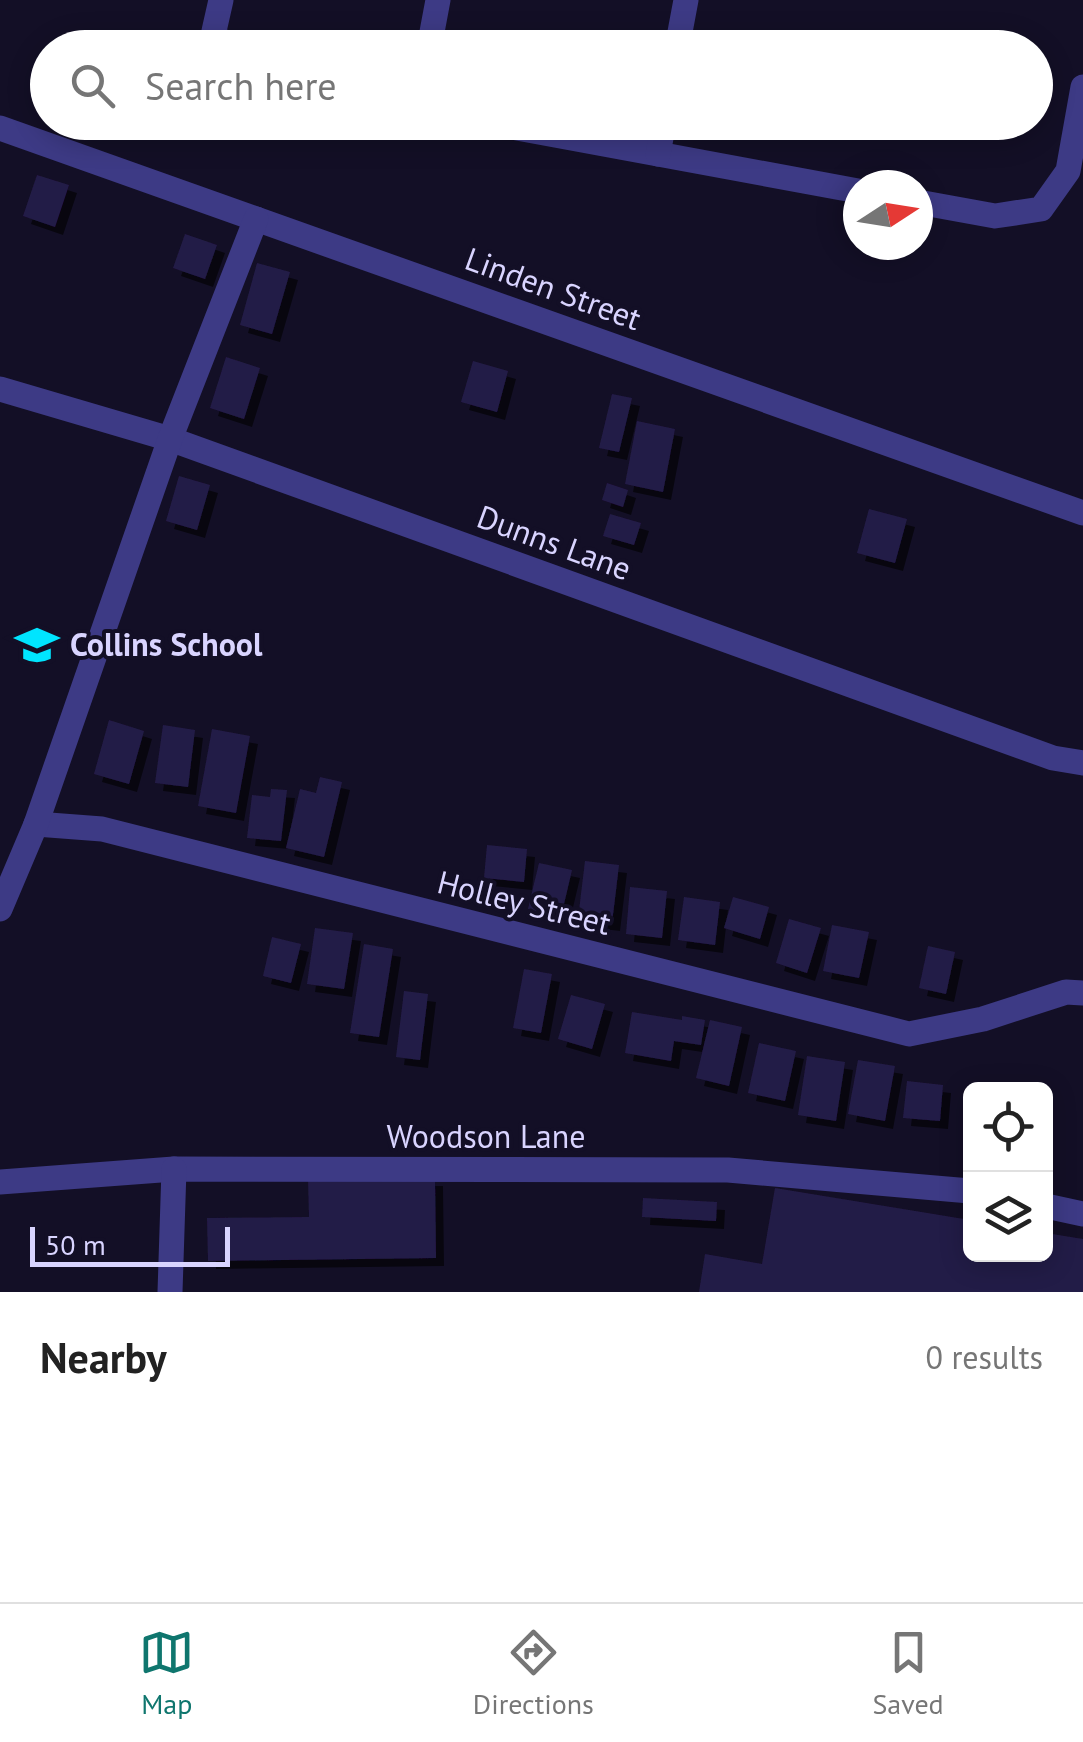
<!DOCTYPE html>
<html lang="en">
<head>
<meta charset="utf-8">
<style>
  :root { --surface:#fff; --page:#f6f6f6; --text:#222; --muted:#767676; --line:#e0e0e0; --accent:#0f766e }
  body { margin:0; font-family:"PT Sans",sans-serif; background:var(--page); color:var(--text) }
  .controls { position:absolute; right:30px; bottom:30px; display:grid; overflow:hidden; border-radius:15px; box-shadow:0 5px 25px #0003 }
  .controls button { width:90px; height:90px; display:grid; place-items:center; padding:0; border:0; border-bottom:2px solid var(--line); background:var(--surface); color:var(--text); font:50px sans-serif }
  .compass { position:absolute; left:843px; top:170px; width:90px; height:90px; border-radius:50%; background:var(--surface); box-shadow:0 5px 25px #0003; rotate:78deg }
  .scale { position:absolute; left:30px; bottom:25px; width:200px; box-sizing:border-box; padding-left:10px; border:5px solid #d9d4ff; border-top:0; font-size:28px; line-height:35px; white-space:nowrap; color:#d9d4ff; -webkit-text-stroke:8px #130f26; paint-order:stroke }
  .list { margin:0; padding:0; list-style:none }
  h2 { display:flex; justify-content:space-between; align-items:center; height:130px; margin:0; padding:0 40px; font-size:42px }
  h2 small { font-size:32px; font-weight:400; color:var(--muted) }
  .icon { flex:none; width:55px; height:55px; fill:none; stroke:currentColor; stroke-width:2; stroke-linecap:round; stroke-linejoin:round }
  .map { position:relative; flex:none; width:1083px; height:1292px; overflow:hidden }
  .search { position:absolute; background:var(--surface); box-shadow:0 5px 25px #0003; left:30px; right:30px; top:30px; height:110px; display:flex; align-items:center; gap:25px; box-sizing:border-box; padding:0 35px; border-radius:55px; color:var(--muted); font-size:38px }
  .sheet { height:310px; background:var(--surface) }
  nav { display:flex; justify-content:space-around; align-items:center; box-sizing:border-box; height:140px; border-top:2px solid var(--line); background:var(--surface); font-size:28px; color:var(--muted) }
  nav a { display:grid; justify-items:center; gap:5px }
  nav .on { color:var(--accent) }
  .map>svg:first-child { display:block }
  .building { fill:#241b47; filter:url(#shadow) }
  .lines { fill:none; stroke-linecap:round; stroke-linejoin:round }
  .minor { stroke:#3d3a85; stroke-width:25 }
  .labels { text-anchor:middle; stroke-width:8; stroke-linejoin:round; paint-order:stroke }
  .street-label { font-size:32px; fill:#d9d4ff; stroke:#130f26 }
  .poi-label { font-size:32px; font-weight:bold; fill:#d9d4ff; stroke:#130f26; text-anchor:start }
</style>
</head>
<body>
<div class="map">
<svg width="1083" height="1292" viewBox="0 0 1083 1292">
  <defs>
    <filter id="shadow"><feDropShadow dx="8" dy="8" stdDeviation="0" flood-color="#0009"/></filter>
  </defs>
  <rect width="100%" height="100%" fill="#130f26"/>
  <g class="building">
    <polygon points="37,175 69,185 55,227 23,216"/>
    <polygon points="185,234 217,245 205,279 173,268"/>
    <polygon points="257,263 290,272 272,334 240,325"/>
    <polygon points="226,357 260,368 244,419 210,408"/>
    <polygon points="473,361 508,371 497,412 461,402"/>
    <polygon points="612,394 632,398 619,452 599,448"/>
    <polygon points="637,421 675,429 663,492 625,484"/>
    <polygon points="179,476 210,485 197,530 166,521"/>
    <polygon points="607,483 628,490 623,507 602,500"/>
    <polygon points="869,509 907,519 895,563 857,553"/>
    <polygon points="610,514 641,523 634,545 603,536"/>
    <polygon points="109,720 144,731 129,784 94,774"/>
    <polygon points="163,725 195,730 188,787 155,783"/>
    <polygon points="212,729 250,736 236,813 198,806"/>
    <polygon points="320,777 342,782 324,857 286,848 300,789 316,793"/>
    <polygon points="271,789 287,790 281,841 247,838 252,795 270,797"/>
    <polygon points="487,845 527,849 524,882 484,878"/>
    <polygon points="585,861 619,865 612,923 578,919"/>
    <polygon points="539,863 572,870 563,908 548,905 546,914 528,909"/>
    <polygon points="630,887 667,891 662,938 626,934"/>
    <polygon points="684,897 720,902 715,945 678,940"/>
    <polygon points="733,897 769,907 760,939 724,928"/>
    <polygon points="789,919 821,928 807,973 776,963"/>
    <polygon points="832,925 869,932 859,978 823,971"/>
    <polygon points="315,928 353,933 344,989 307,984"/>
    <polygon points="272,937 301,944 291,983 263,976"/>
    <polygon points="364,944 393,949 379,1037 350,1033"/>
    <polygon points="928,946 955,952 946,994 919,988"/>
    <polygon points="524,969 552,974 541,1033 513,1028"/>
    <polygon points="404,991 428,994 420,1060 396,1057"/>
    <polygon points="571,995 605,1004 592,1049 558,1039"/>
    <polygon points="632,1012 682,1020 682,1016 705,1020 701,1045 674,1041 671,1061 625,1053"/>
    <polygon points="710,1020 742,1027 729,1086 696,1078"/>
    <polygon points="759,1043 796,1051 785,1101 748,1093"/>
    <polygon points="807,1056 845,1062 836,1121 798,1115"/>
    <polygon points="858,1060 895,1066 885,1121 848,1114"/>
    <polygon points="907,1081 943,1085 940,1121 903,1118"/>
    <polygon points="435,1178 436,1258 208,1261 207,1218 309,1217 308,1179"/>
    <polygon points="775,1188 970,1220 970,1254 1046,1254 1046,1233 1083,1239 1083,1292 699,1292 705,1254 762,1264"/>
    <polygon points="643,1198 717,1202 716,1221 642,1217"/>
  </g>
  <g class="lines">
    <g class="minor">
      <polyline points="221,0 214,31 223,48"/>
      <polyline points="429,48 438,0"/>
      <polyline points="677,48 686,0"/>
      <polyline points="485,122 858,191"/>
      <polyline points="0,128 1083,513"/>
      <polyline points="658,154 664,122"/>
      <polyline points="918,202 995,216 1041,209 1068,171 1083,87"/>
      <polyline points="0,389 170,439 1053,758 1083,763"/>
      <polyline points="36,824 102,829 909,1034 983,1019 1066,992 1083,993"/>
      <polyline points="0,909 36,824 170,439 256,219"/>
      <polyline points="0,1182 174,1169 728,1170 970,1191"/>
      <polyline points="1046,1206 1083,1214"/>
      <polyline points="170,1292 174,1169"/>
    </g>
  </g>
  <defs>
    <g id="school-bare" transform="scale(3.45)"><path d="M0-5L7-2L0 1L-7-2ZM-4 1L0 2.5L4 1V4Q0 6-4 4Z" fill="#00e5ff" stroke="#130f26" stroke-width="2.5" paint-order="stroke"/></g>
  </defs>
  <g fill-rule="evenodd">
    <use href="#school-bare" x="37" y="645"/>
  </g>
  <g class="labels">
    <g class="street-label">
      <text transform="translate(553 289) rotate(20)" y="11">Linden Street</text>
      <text transform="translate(554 543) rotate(20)" y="11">Dunns Lane</text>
      <text transform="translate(524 903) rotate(14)" y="11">Holley Street</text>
      <text x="486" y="1148">Woodson Lane</text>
    </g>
    <g class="poi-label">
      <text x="70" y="656">Collins School</text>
    </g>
  </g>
</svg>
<div class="controls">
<button><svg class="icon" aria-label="locate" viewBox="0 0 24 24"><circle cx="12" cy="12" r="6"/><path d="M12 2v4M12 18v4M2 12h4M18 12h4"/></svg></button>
<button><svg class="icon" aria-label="layers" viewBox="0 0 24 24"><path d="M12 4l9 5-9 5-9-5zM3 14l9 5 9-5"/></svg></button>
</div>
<svg class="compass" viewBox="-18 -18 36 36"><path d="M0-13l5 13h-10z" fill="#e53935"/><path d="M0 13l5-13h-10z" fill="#767676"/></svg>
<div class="scale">50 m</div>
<div class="search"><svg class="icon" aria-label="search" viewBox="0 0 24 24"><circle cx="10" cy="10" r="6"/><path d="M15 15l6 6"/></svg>Search here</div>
</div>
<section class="sheet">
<h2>Nearby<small>0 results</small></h2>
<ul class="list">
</ul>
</section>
<nav>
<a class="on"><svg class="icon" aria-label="map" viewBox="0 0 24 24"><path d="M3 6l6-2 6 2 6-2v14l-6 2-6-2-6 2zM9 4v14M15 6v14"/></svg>Map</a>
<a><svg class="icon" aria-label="directions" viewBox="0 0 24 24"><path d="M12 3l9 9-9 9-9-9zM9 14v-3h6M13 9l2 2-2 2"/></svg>Directions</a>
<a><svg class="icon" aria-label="saved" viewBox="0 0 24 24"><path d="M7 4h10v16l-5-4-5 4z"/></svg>Saved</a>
</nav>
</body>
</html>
